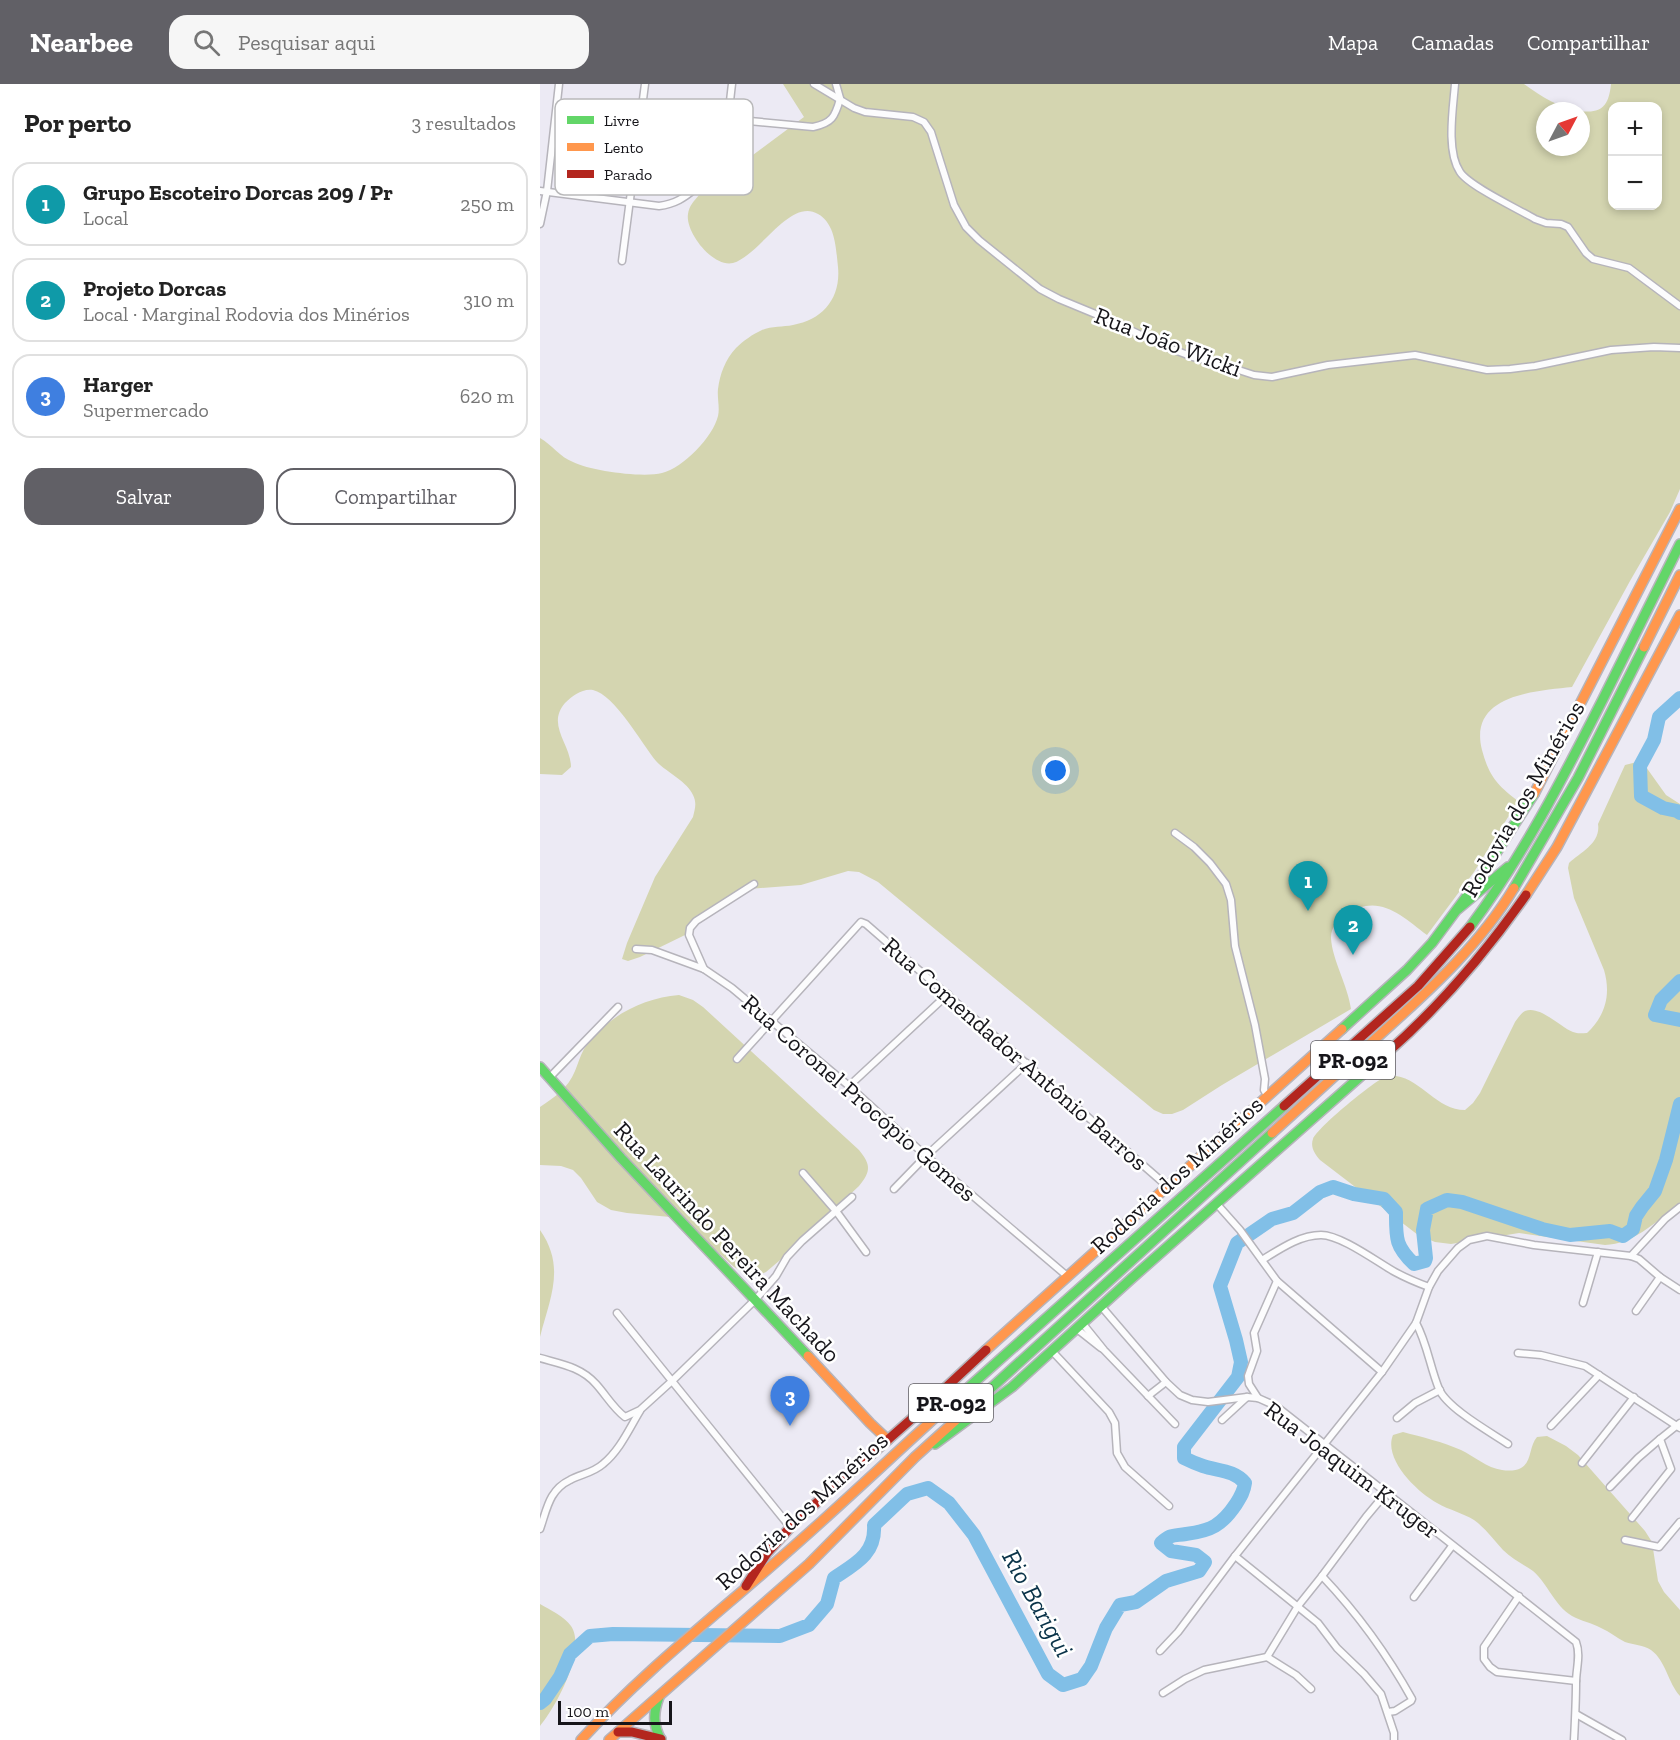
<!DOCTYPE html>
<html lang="pt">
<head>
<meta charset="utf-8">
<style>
  :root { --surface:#fff; --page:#f6f6f6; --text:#222; --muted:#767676; --line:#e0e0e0; --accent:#616066 }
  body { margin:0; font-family:"Zilla Slab",serif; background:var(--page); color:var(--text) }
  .controls { position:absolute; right:18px; top:18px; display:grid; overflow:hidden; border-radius:12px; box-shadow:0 3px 9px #0003 }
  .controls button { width:54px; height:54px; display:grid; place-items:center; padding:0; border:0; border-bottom:2px solid var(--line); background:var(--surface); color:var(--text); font:30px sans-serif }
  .compass { position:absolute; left:996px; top:18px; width:54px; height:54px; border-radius:50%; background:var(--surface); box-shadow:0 3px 9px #0003; rotate:49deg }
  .scale { position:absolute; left:18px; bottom:15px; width:114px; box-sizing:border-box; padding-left:6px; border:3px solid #16151a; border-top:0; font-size:16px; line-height:21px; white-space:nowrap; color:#16151a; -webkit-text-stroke:4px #fff; paint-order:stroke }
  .you { position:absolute; left:516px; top:687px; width:21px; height:21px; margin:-15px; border:4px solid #fff; border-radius:50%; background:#1a73e8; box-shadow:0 0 0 9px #1a73e833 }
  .badge { display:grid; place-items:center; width:39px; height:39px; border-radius:50%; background:var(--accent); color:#fff; font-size:20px; font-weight:700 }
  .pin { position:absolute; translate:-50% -50px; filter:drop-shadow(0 2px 3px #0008) }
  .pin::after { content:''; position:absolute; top:32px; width:21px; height:18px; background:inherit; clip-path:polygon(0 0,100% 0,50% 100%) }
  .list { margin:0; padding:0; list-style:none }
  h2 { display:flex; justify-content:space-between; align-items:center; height:78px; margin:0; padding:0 24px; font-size:26px }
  h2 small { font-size:20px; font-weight:400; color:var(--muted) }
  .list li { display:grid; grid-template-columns:39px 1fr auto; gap:18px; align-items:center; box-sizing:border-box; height:84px; margin:0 12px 12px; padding:0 12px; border:2px solid var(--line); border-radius:18px }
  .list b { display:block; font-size:22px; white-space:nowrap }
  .list p { margin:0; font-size:20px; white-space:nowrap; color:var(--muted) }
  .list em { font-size:20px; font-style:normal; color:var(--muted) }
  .actions { display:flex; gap:12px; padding:18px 24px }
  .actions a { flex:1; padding:14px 0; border:2px solid var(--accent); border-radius:18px; text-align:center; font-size:21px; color:var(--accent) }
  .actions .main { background:var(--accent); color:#fff }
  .icon { flex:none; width:33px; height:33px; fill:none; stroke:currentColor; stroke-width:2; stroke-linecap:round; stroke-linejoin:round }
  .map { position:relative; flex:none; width:1140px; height:1656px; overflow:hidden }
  header { display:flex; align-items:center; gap:36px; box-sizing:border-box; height:84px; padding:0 30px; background:var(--accent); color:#fff }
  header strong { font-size:28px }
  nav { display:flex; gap:33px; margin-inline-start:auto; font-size:21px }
  .search { width:420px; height:54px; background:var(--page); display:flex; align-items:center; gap:15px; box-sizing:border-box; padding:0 21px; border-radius:18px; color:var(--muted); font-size:22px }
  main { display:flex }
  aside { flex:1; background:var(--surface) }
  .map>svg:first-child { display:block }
  .green { fill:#d4d5b0; fill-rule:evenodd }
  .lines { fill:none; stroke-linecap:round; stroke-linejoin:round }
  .river { stroke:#81bfe7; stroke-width:14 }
  .street-casing { stroke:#b6b4bb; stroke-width:9 }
  .fast-casing { stroke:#b6b4bb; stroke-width:12 }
  .slow-casing { stroke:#b6b4bb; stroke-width:12 }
  .jam-casing { stroke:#b6b4bb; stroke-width:12 }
  .street { stroke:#fcfcfd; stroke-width:6 }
  .fast { stroke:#63d668; stroke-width:9 }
  .slow { stroke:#ff974d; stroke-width:9 }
  .jam { stroke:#b3261e; stroke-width:9 }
  .labels { text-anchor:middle; stroke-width:5; stroke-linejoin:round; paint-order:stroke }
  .shield { fill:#fff; stroke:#5c5b5f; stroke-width:1.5 }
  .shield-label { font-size:22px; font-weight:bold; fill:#16151a }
  .street-label { font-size:24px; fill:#16151a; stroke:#fff }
  .water-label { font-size:26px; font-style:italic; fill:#093248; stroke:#fff }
  .key { fill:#fff; stroke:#b9b9ba; stroke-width:1.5 }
  .key-label { font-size:16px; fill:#16151a }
</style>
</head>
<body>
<header>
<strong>Nearbee</strong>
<div class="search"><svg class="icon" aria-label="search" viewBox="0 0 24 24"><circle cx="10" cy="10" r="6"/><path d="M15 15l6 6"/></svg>Pesquisar aqui</div>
<nav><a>Mapa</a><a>Camadas</a><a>Compartilhar</a></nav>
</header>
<main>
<aside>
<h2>Por perto<small>3 resultados</small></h2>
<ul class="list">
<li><span class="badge" style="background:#0f9aa8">1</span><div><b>Grupo Escoteiro Dorcas 209 / Pr</b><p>Local</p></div><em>250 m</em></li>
<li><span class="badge" style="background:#0f9aa8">2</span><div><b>Projeto Dorcas</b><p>Local · Marginal Rodovia dos Minérios</p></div><em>310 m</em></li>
<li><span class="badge" style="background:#3f7fe0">3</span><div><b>Harger</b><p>Supermercado</p></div><em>620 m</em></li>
</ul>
<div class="actions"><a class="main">Salvar</a><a>Compartilhar</a></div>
</aside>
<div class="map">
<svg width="1140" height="1656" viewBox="0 0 1140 1656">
  <rect width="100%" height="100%" fill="#eceaf4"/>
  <g class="green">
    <path d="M243,0H984C1002,13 1019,24 1041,27H1005V63H1041V27C1063,30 1069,20 1071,0H1140V405L1130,428L1090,497L1032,603C994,607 928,611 942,666C949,692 957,701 978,717L934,788L887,851C861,831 838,808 805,831C797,837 791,843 791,854C792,875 808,902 811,925L682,1001L643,1026L632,1030H623L614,1026L338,798L319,788L308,787L261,801L208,805L196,808L186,814L145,851L100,873L88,877L82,875L87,859L115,793L153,733C155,725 157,719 153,711C148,698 126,688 116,677C102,660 75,611 53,606C43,604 32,612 25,619C6,641 31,660 31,683L22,691L0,690V354C12,361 20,373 33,378C51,387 103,394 122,389C143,384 173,353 178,332C180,324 177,314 178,305C180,290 185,276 196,264C203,257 213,250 222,246C232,242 243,243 253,241C283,236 301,214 298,183C296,166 296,140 278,130C250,113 219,172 193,179C173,184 145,148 148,130C149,122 154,117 159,111L264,33ZM1072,22H1118V122H1072Z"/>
    <path d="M1097,678L1106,683L1126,711L1140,720V1122L1136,1123C1114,1139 1093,1160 1065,1161L979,1149L911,1160L895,1158L878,1151L865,1141L780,1076C775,1070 770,1063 773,1055C777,1044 835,996 847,992C850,992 853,991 856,992C882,996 897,1026 925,1026L933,1019L940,1009L975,938C978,934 981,929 985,927C1000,921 1020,943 1033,948C1038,950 1042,949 1047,949C1066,931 1071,910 1064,886L1034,814L1028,784L1029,779C1041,768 1061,759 1058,740L1085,681Z"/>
    <path d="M139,911L153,916L163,923L319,1066C331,1081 331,1087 319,1102L239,1177L226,1188L219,1191L210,1192L194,1183L141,1134L87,1129L71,1126L57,1118L41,1094L33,1086L21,1082L0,1081V1023C15,1013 28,1004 35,987C38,980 40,972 44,965C65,934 101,914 139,911Z"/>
    <path d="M0,1146C26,1183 10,1214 0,1253Z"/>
    <path d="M863,1348C882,1353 903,1358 921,1366C934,1372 947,1384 962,1386C968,1387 976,1387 981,1384C992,1378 989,1362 997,1353L1007,1352L1026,1362L1038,1371L1105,1447L1112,1458L1118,1497L1124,1508L1140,1526V1612C1128,1599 1126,1577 1111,1566C1103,1561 1094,1561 1085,1558C1077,1554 1070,1548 1061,1544C1052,1539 1041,1537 1032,1532C1014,1521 1008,1500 993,1487C983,1480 972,1475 963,1466C954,1456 945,1444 934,1436C923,1429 909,1426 897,1419C877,1408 843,1375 853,1351Z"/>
    <path d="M0,1520C10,1526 24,1532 31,1542C47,1566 16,1623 0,1642Z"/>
  </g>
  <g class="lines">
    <g class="river">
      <polyline points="1140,614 1119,633 1114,656 1100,682 1101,712 1123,724 1137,727 1140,729"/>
      <polyline points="1140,897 1121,916 1115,931 1140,936"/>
      <path d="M0,1619L5,1615L20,1593L30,1570L50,1552L73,1550L240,1552L269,1541L287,1520L294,1494C315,1480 336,1470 334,1441L367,1410L388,1404L409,1419L434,1451L508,1590L523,1601L542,1595L551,1582L566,1544L580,1521L596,1518L626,1497L659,1487L665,1478L656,1471L631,1467L621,1459C631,1450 633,1452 646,1450C671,1447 682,1441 696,1420C701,1412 704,1407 705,1399C694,1386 678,1387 663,1382C657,1380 650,1377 644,1374V1363L698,1293L701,1278L696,1256L680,1202L697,1159L732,1135L753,1129L780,1108L793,1103L814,1110L844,1115L856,1128C856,1154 855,1162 874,1180L885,1177L886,1174L883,1146L887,1125L907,1116L922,1118L1002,1145L1030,1151L1070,1147L1083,1152L1093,1145L1096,1132L1102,1123L1115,1107L1126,1076L1140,1020"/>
    </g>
    <g class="street-casing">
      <g id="street">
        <polyline points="274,0 314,24 325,28 373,33 384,38 391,48 414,121 426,143 439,156 500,205 519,215 565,234 624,262 653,273 674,278 714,291 732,293 788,281 875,271 947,286 970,285 995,282 1071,266 1114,263 1140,264"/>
        <polyline points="296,0 300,14"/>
        <path d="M915,0C913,25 906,67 920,88C929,102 978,125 995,135L1006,139L1021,140L1028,143L1046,169L1053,175L1089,184L1140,222"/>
        <path d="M188,35L273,43C292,39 295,33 300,15"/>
        <path d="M0,107L119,122C135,120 144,114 156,104C187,75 187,40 192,0"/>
        <polyline points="0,140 7,107 19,0"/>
        <polyline points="82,177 105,0"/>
        <polyline points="635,749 654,763 670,779 686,800 691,816 695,862 715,941 725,995 724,1006 728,1013"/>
        <polyline points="96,865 112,866 164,885 192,904 309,1002 386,1072 527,1192"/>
        <polyline points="164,885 149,851 150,844 156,837 214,800"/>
        <polyline points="197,975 321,838 326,840 627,1102"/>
        <polyline points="9,994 78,923"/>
        <polyline points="309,1002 408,910"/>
        <polyline points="263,1089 296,1127 326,1168"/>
        <polyline points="354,1105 386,1072 487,979"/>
        <polyline points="676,1119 700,1146 737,1197 842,1288"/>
        <polyline points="1091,1172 1125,1135 1140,1123"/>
        <path d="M722,1176C740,1165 760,1151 781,1151C801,1151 837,1178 855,1188C866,1194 878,1199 889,1203"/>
        <polyline points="1043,1219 1058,1168"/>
        <path d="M561,1222L626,1298L640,1311L652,1316L668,1318L707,1313L718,1314L736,1322L1036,1558C1041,1571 1036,1585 1036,1599C1036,1618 1035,1637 1034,1656"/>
        <polyline points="1096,1227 1120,1193"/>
        <polyline points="77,1229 250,1443"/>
        <path d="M876,1239C887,1259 890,1283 899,1305C907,1324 950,1348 968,1360"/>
        <polyline points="543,1240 564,1266 635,1340"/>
        <polyline points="537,1245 561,1264"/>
        <polyline points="512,1267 569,1328 575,1339 577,1369 585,1383 629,1422"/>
        <polyline points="978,1269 1001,1271 1045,1282 1140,1344"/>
        <path d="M0,1274C21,1280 41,1283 56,1300C66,1311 73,1324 85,1333L100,1326L132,1297L216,1215L236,1192L247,1173L262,1157L312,1113"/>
        <polyline points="608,1312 626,1298"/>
        <polyline points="718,1314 709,1300 708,1292 717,1267 714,1249 737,1197"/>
        <polyline points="857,1334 875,1319 900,1306"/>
        <polyline points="682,1336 707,1313"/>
        <polyline points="1011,1342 1059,1291"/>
        <polyline points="1042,1379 1094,1313"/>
        <polyline points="1070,1403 1098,1374 1120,1355"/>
        <polyline points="1092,1434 1131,1385 1120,1355 1140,1339"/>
        <path d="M0,1445C7,1425 9,1406 30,1396C41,1390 53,1389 63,1380C80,1366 89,1345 100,1327"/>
        <polyline points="1085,1456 1119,1463 1140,1438"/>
        <polyline points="695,1472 778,1539 797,1564 824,1590 841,1610 854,1649 854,1656"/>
        <path d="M782,1492C818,1530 847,1570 872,1615L871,1617L855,1627L848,1628"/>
        <polyline points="979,1512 944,1563 944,1575 950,1583 957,1588 1036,1597"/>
        <polyline points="874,1513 912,1462"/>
        <polyline points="620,1567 638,1548 695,1472 842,1288 876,1239 889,1203 898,1187 918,1164 929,1156 947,1152 994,1161 1091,1172 1099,1175 1120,1193 1140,1206"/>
        <polyline points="727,1573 756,1591 771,1605"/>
        <polyline points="623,1609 645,1595 664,1586 727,1573 758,1522 782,1492 826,1433 846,1409"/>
        <polyline points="1036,1630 1082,1656"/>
      </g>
    </g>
    <g class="fast-casing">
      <g id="fast">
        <polyline points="974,804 1038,694 1104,563"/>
        <polyline points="918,825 968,783"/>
        <path d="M930,843C983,772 1023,694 1063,615C1089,563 1114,512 1140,460"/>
        <polyline points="802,945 867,886 892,859 938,797 994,710"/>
        <polyline points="0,983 81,1074 268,1272"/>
        <polyline points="410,1320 744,1022"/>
        <polyline points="416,1336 732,1049"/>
        <polyline points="395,1360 472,1303 591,1195 848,968"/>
        <path d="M119,1613C113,1629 113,1641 121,1656"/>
      </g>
    </g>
    <g class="slow-casing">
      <g id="slow">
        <polyline points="1104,563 1140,491"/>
        <polyline points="994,710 1140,425"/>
        <polyline points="986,811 1017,763 1140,531"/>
        <path d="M732,1049C769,1015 807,981 844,947C892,904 941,859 974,804"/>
        <polyline points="446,1266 802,945"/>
        <polyline points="268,1272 330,1339 348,1356"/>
        <path d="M41,1656C100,1591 171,1535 237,1477C296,1426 352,1372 410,1320"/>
        <polyline points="69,1656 269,1480 375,1373 416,1336"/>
      </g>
    </g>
    <g class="jam-casing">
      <g id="jam">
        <path d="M848,968C900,922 946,868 986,811"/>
        <polyline points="744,1022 878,902 930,843"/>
        <polyline points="206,1502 227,1469 257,1436 385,1323 446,1266"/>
        <polyline points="78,1648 92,1648 121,1655"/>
      </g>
    </g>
    <use href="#street" class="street"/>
    <use href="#fast" class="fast"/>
    <use href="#slow" class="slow"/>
    <use href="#jam" class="jam"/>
  </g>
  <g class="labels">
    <g class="shield">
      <rect x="771" y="957" width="84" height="38" rx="4.5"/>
      <rect x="369" y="1300" width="84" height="38" rx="4.5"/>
    </g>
    <g class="shield-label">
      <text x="813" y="984">PR-092</text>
      <text x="411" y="1327">PR-092</text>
    </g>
    <g class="street-label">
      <text transform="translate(628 258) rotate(21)" y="8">Rua João Wicki</text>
      <text transform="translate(983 715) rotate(-60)" y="8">Rodovia dos Minérios</text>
      <text transform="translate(475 970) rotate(41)" y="8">Rua Comendador Antônio Barros</text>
      <text transform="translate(319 1014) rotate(41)" y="8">Rua Coronel Procópio Gomes</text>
      <text transform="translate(637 1091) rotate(-42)" y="8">Rodovia dos Minérios</text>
      <text transform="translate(187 1158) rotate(47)" y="8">Rua Laurindo Pereira Machado</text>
      <text transform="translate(812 1386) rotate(37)" y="8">Rua Joaquim Kruger</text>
      <text transform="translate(262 1427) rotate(-42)" y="8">Rodovia dos Minérios</text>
    </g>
    <g class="water-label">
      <text transform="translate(498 1519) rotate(61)" y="9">Rio Barigui</text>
    </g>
  </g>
  <rect x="15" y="15" width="198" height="96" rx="9" class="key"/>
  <rect x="27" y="32" width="27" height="8" fill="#63d668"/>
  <rect x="27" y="59" width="27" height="8" fill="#ff974d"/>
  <rect x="27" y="86" width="27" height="8" fill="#b3261e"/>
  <g class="key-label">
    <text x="64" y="42">Livre</text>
    <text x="64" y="69">Lento</text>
    <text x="64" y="96">Parado</text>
  </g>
</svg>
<div class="controls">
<button>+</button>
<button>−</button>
</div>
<svg class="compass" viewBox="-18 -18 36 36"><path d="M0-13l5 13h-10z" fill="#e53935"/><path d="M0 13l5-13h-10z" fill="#767676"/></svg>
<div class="scale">100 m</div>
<div class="you"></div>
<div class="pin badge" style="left:768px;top:827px;background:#0f9aa8">1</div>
<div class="pin badge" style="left:813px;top:871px;background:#0f9aa8">2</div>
<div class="pin badge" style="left:250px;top:1342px;background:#3f7fe0">3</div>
</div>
</main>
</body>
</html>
